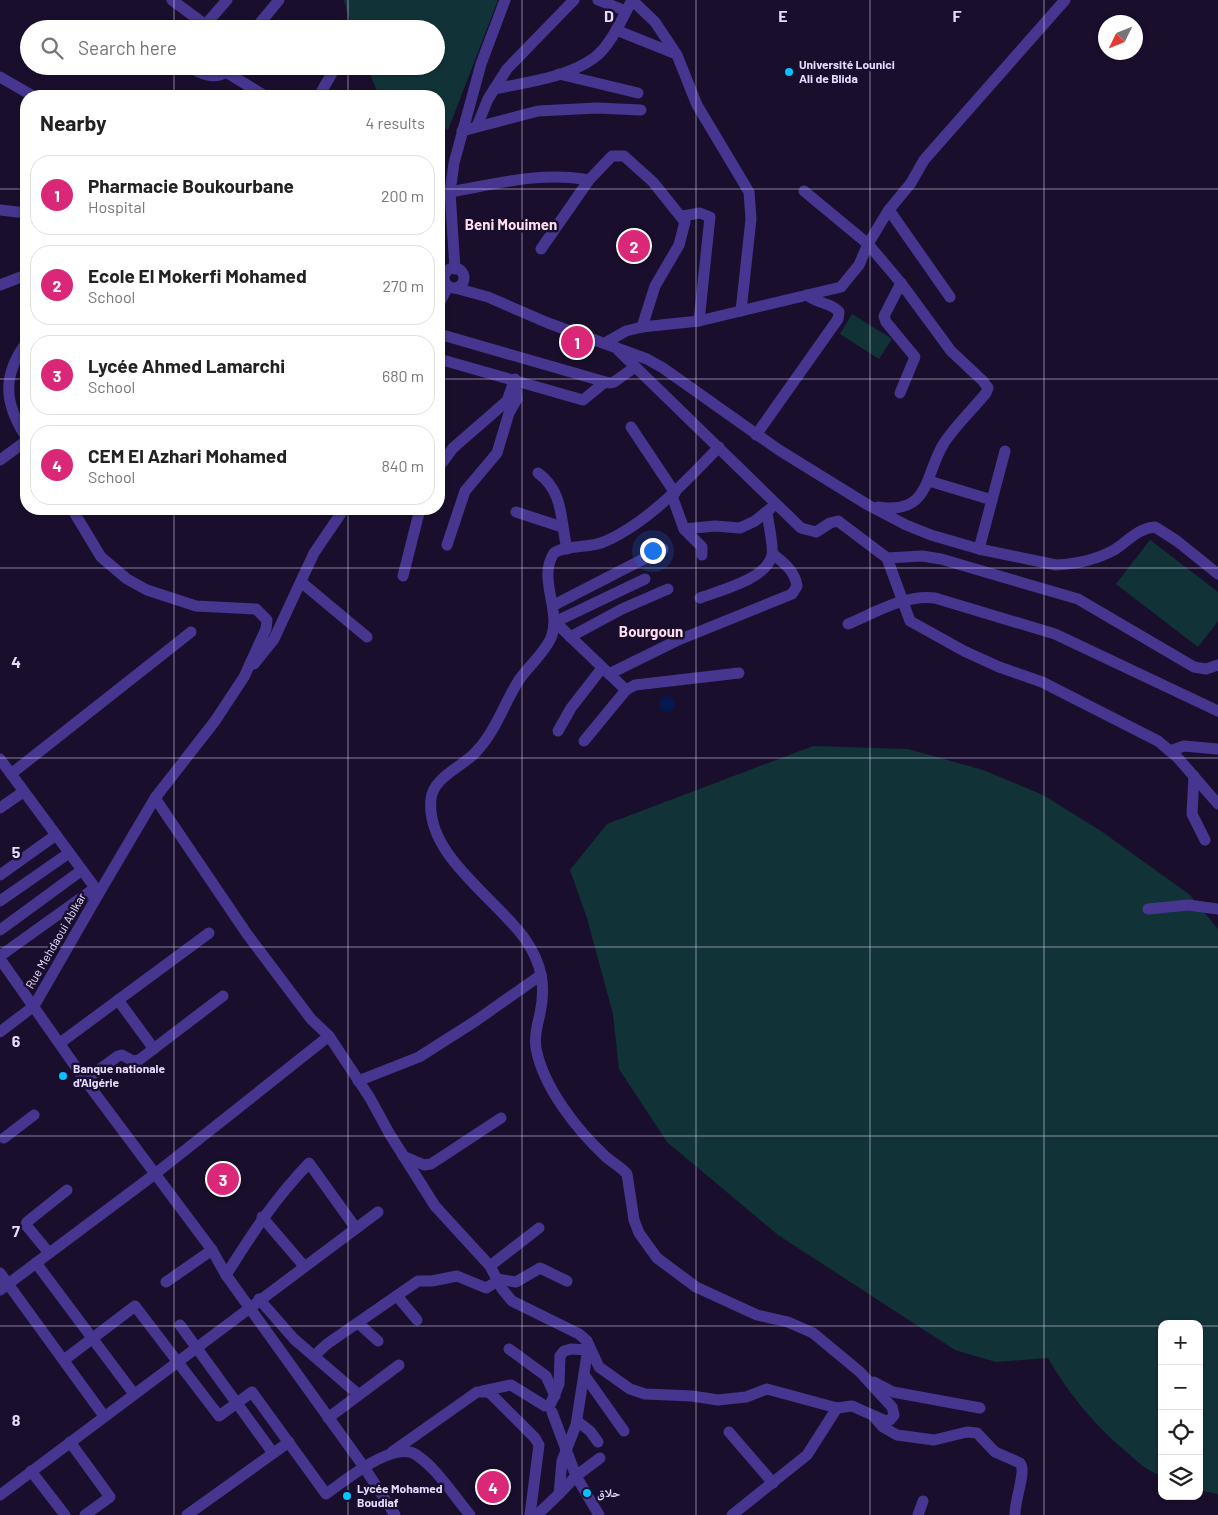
<!DOCTYPE html>
<html lang="en">
<head>
<meta charset="utf-8">
<style>
  :root { --surface:#fff; --page:#f6f6f6; --text:#222; --muted:#767676; --line:#e0e0e0; --accent:#db2777 }
  body { margin:0; font-family:Barlow,"Noto Naskh Arabic",sans-serif; background:var(--page); color:var(--text) }
  .controls { position:absolute; right:15px; bottom:15px; display:grid; overflow:hidden; border-radius:10px; box-shadow:0 1px 4px #0004 }
  .controls button { width:45px; height:45px; display:grid; place-items:center; padding:0; border:0; border-bottom:1px solid var(--line); background:var(--surface); color:var(--text); font:25px sans-serif }
  .compass { position:absolute; left:1098px; top:15px; width:45px; height:45px; border-radius:50%; background:var(--surface); box-shadow:0 1px 4px #0004; rotate:227deg }
  .you { position:absolute; left:652px; top:550px; width:18px; height:18px; margin:-12px; border:4px solid #fff; border-radius:50%; background:#1a73e8; box-shadow:0 0 0 8px #1a73e833 }
  .badge { display:grid; place-items:center; width:32px; height:32px; border-radius:50%; background:var(--accent); color:#fff; font-size:16px; font-weight:700 }
  .pin { position:absolute; translate:-50% -50%; border:2px solid #fff; box-shadow:0 1px 5px #0006 }
  .list { margin:0; padding:0; list-style:none }
  h2 { display:flex; justify-content:space-between; align-items:center; height:65px; margin:0; padding:0 20px; font-size:21px }
  h2 small { font-size:16px; font-weight:400; color:var(--muted) }
  .list li { display:grid; grid-template-columns:32px 1fr auto; gap:15px; align-items:center; box-sizing:border-box; height:80px; margin:0 10px 10px; padding:0 10px; border:1px solid var(--line); border-radius:20px }
  .list b { display:block; font-size:19px; white-space:nowrap }
  .list p { margin:0; font-size:16px; white-space:nowrap; color:var(--muted) }
  .list em { font-size:16px; font-style:normal; color:var(--muted) }
  .icon { flex:none; width:28px; height:28px; fill:none; stroke:currentColor; stroke-width:2; stroke-linecap:round; stroke-linejoin:round }
  .map { position:relative; flex:none; width:1218px; height:1515px; overflow:hidden }
  .search { position:absolute; background:var(--surface); box-shadow:0 1px 4px #0004; left:20px; top:20px; width:425px; height:55px; display:flex; align-items:center; gap:12px; box-sizing:border-box; padding:0 18px; border-radius:28px; color:var(--muted); font-size:19px }
  .panel { position:absolute; background:var(--surface); box-shadow:0 1px 4px #0004; left:20px; top:90px; width:425px; height:425px; border-radius:20px }
  .map>svg:first-child { display:block }
  .green { fill:#113338 }
  .water { fill:#06164f }
  .lines { fill:none; stroke-linecap:round; stroke-linejoin:round }
  .minor { stroke:#473690; stroke-width:11 }
  .grid { fill:none; stroke:#e4dbff; stroke-width:1; stroke-opacity:0.55 }
  .poi-dot { fill:#07c2ff; stroke:#190f2d; stroke-width:2 }
  .labels { text-anchor:middle; stroke-width:5; stroke-linejoin:round; paint-order:stroke }
  .poi-label { font-size:12px; font-weight:bold; fill:#e4dbff; stroke:#190f2d; text-anchor:start }
  .street-label { font-size:12px; fill:#e4dbff; stroke:#190f2d }
  .quarter-label { font-size:15px; font-weight:bold; fill:#fde; stroke:#190f2d }
  .grid-label { font-size:16px; text-anchor:middle; font-weight:bold; fill:#e4dbff; stroke:#190f2d; stroke-width:5; stroke-linejoin:round; paint-order:stroke }
</style>
</head>
<body>
<div class="map">
<svg width="1218" height="1515" viewBox="0 0 1218 1515">
  <rect width="100%" height="100%" fill="#190f2d"/>
  <g class="green">
    <polygon points="344,0 498,0 448,130 439,125 439,96 386,96 377,91 367,66 436,66 436,29 352,29"/>
    <polygon points="852,314 892,339 879,359 840,334"/>
    <polygon points="1150,540 1218,592 1218,621 1198,647 1116,584"/>
    <path d="M813,746L908,749L983,770L1043,795L1101,831L1190,895L1218,929V1494L1199,1490V1324H1162V1476C1149,1472 1140,1464 1130,1455C1096,1427 1070,1396 1048,1358L996,1362L955,1350L778,1235L667,1142L619,1069L613,1014L587,918L570,870L607,824Z"/>
  </g>
  <circle class="water" cx="667" cy="704" r="8"/>
  <g class="lines">
    <g class="minor">
      <polyline points="172,0 211,29"/>
      <polyline points="598,0 626,11"/>
      <polyline points="632,0 655,22 677,55 697,105 749,192 751,219 741,311"/>
      <polyline points="206,24 227,0"/>
      <polyline points="255,29 279,0"/>
      <polyline points="616,30 676,54"/>
      <path d="M188,66C201,74 213,80 226,72L225,66"/>
      <polyline points="226,72 265,96"/>
      <polyline points="559,74 638,93"/>
      <polyline points="0,77 33,96"/>
      <path d="M494,89C527,82 566,78 594,58C611,45 622,19 632,0"/>
      <polyline points="120,96 122,96"/>
      <polyline points="319,96 336,66"/>
      <polyline points="477,126 488,99 507,69 574,0"/>
      <polyline points="462,131 538,111 597,108 641,110"/>
      <path d="M804,191L868,244L901,283L951,351L983,381L988,388L986,393C973,409 956,425 944,443C924,475 931,515 878,507"/>
      <path d="M450,192C496,184 542,171 589,180"/>
      <polyline points="0,210 26,213"/>
      <polyline points="889,210 950,297"/>
      <polyline points="682,216 700,213 710,217 699,321"/>
      <polyline points="541,249 589,180 612,156 624,156 653,182 685,222 679,245 655,286 642,327"/>
      <circle cx="454" cy="278" r="10"/>
      <polyline points="455,269 450,192 454,163 481,64 505,0"/>
      <polyline points="0,285 26,275"/>
      <path d="M455,288L488,297L548,323L647,359L663,368L779,450L868,505L906,525L931,535L979,549L1056,565C1076,564 1096,560 1114,550C1127,542 1138,528 1155,527L1177,541L1218,574"/>
      <polyline points="439,304 448,286"/>
      <polyline points="439,334 609,383 614,382 635,367"/>
      <path d="M26,343C2,376 4,403 26,437"/>
      <polyline points="605,343 626,331 642,327 699,321 841,287 859,265 868,244 888,211 911,183 924,160 1065,0"/>
      <polyline points="618,350 801,528 816,532 830,523 838,521 887,558 922,556 941,559 1078,599 1194,667 1206,669 1218,665"/>
      <polyline points="439,359 583,400 605,382"/>
      <polyline points="900,393 915,357 886,322 884,316 901,283"/>
      <polyline points="631,427 675,493"/>
      <path d="M756,435L838,319L839,312C832,303 818,304 807,295"/>
      <polyline points="0,460 26,441"/>
      <polyline points="439,467 453,448 507,401 513,384"/>
      <path d="M538,473C564,492 560,519 567,549"/>
      <polyline points="929,481 992,500"/>
      <polyline points="672,496 684,529 702,547 702,555"/>
      <polyline points="72,509 101,557 127,579 147,590 196,606 256,609 267,620 266,629 244,677 215,721 155,798 99,893"/>
      <polyline points="516,512 562,527"/>
      <polyline points="684,529 715,526 740,528 755,521 771,508"/>
      <polyline points="447,545 465,491 497,453 509,413 517,399 515,379"/>
      <polyline points="979,549 1005,451"/>
      <polyline points="887,558 910,621 964,651 999,667 1042,682 1158,741 1177,757 1218,804"/>
      <polyline points="403,576 420,509"/>
      <polyline points="301,582 367,637"/>
      <path d="M700,598C721,590 767,579 772,555C774,547 768,522 767,512"/>
      <polyline points="554,605 663,549"/>
      <path d="M848,624C874,613 906,594 935,598L1055,634L1218,711"/>
      <polyline points="570,637 622,609 668,589"/>
      <polyline points="254,664 274,639 314,553 344,509"/>
      <path d="M609,674L676,641L792,594L797,586C795,571 784,563 773,554"/>
      <polyline points="626,690 555,622 645,579"/>
      <polyline points="558,731 571,708 602,668"/>
      <polyline points="584,741 626,690 635,685 739,673"/>
      <polyline points="1170,751 1184,746 1218,749"/>
      <polyline points="0,759 99,893 34,1006 0,1032"/>
      <polyline points="11,774 191,632"/>
      <polyline points="1194,776 1192,814 1205,840"/>
      <path d="M155,798L247,934L311,1019L329,1036L370,1098L389,1133L435,1206L490,1266L502,1289L512,1301L579,1334L587,1341L599,1367L630,1389L645,1394L692,1396L718,1400L746,1397L767,1389L837,1408L852,1406L886,1421L890,1420L894,1415L892,1407L860,1372L813,1333L788,1322L757,1315L696,1287L657,1258L639,1233L634,1220L627,1174C621,1167 613,1163 606,1157C577,1130 543,1087 536,1048C534,1037 537,1025 540,1014C546,985 542,964 525,939C496,898 425,855 431,799C433,778 461,767 474,754C496,732 503,705 519,680C529,666 544,653 551,638C562,611 537,578 554,553C567,544 590,549 606,541C649,522 687,480 719,447"/>
      <polyline points="0,808 23,792"/>
      <polyline points="0,875 56,835"/>
      <polyline points="0,901 69,853"/>
      <polyline points="1148,909 1188,905 1218,909"/>
      <polyline points="0,930 82,870"/>
      <polyline points="0,956 95,888"/>
      <polyline points="0,959 85,1080 212,1250 226,1275 364,1467 395,1515"/>
      <polyline points="118,1000 154,1049"/>
      <polyline points="60,1043 209,933"/>
      <polyline points="85,1080 118,1056 122,1055 133,1061 139,1060 223,996"/>
      <polyline points="358,1081 419,1057 477,1020 541,975"/>
      <polyline points="4,1138 34,1115"/>
      <polyline points="403,1156 424,1165 431,1164 501,1118"/>
      <polyline points="262,1217 304,1266"/>
      <polyline points="49,1253 26,1225 27,1222 67,1190"/>
      <polyline points="36,1263 134,1394"/>
      <polyline points="490,1266 539,1228"/>
      <polyline points="0,1273 104,1416"/>
      <path d="M226,1275C253,1232 274,1200 309,1163L355,1227"/>
      <polyline points="497,1279 516,1282 540,1268 567,1281"/>
      <polyline points="166,1282 212,1250"/>
      <polyline points="0,1290 155,1174 329,1036"/>
      <polyline points="397,1296 417,1320"/>
      <polyline points="259,1299 294,1339 359,1395"/>
      <polyline points="358,1323 378,1341"/>
      <polyline points="180,1325 273,1453"/>
      <polyline points="509,1349 546,1376 555,1396"/>
      <polyline points="314,1356 327,1344 418,1281 432,1281 457,1276 486,1288 498,1281"/>
      <path d="M64,1360L135,1306L219,1416L252,1392L326,1494C345,1481 392,1441 415,1454C437,1468 453,1495 470,1515"/>
      <polyline points="585,1376 624,1431"/>
      <polyline points="874,1382 893,1392 980,1408"/>
      <polyline points="483,1391 511,1385 545,1406"/>
      <polyline points="551,1403 559,1384 560,1356 564,1351 571,1349 588,1350"/>
      <polyline points="552,1412 576,1476 599,1515"/>
      <polyline points="328,1418 399,1365"/>
      <path d="M875,1418L883,1427L897,1435L934,1440L967,1432L977,1433L995,1452L1020,1463C1027,1471 1014,1501 1015,1515"/>
      <polyline points="577,1421 590,1431 598,1442"/>
      <polyline points="729,1432 773,1483"/>
      <polyline points="70,1442 110,1497 85,1515"/>
      <polyline points="392,1452 477,1392 489,1392 535,1438 539,1445 530,1515"/>
      <polyline points="31,1471 65,1515"/>
      <polyline points="559,1494 576,1476 600,1458"/>
      <polyline points="0,1495 378,1212"/>
      <polyline points="187,1515 289,1442"/>
      <polyline points="537,1515 559,1494 562,1461 576,1425 588,1348"/>
      <polyline points="732,1515 807,1455 837,1408"/>
      <polyline points="918,1515 923,1501"/>
    </g>
  </g>
  <path class="grid" d="M174,0V29M348,0V29M522,0V1515M696,0V1515M870,0V1515M1044,0V1515M174,66V96M348,66V96M0,189H26M439,189H1218M0,379H26M439,379H1218M174,509V1515M348,509V1515M0,568H1218M0,758H1218M0,947H1218M0,1136H1218M0,1326H1162M1199,1326H1218"/>
  <g class="poi-dot">
    <circle cx="789" cy="72" r="5"/>
    <circle cx="63" cy="1076" r="5"/>
    <circle cx="587" cy="1493" r="5"/>
    <circle cx="347" cy="1496" r="5"/>
  </g>
  <g class="labels">
    <g class="poi-label">
      <text x="799" y="69">Université Lounici<tspan x="799" dy="14">Ali de Blida</tspan></text>
      <text x="73" y="1073">Banque nationale<tspan x="73" dy="14">d'Algérie</tspan></text>
      <text x="357" y="1493">Lycée Mohamed<tspan x="357" dy="14">Boudiaf</tspan></text>
      <text x="597" y="1497">حلاق</text>
    </g>
    <g class="street-label">
      <text transform="translate(56 941) rotate(-60)" y="4">Rue Mehdaoui Ablkar</text>
    </g>
    <g class="quarter-label">
      <text x="511" y="230">Beni Mouimen</text>
      <text x="651" y="637">Bourgoun</text>
    </g>
  </g>
  <g class="grid-label">
    <text x="609" y="22">D</text>
    <text x="783" y="22">E</text>
    <text x="957" y="22">F</text>
    <text x="16" y="668">4</text>
    <text x="16" y="858">5</text>
    <text x="16" y="1047">6</text>
    <text x="16" y="1237">7</text>
    <text x="16" y="1426">8</text>
  </g>
</svg>
<div class="controls">
<button>+</button>
<button>−</button>
<button><svg class="icon" aria-label="locate" viewBox="0 0 24 24"><circle cx="12" cy="12" r="6"/><path d="M12 2v4M12 18v4M2 12h4M18 12h4"/></svg></button>
<button><svg class="icon" aria-label="layers" viewBox="0 0 24 24"><path d="M12 4l9 5-9 5-9-5zM3 14l9 5 9-5"/></svg></button>
</div>
<svg class="compass" viewBox="-18 -18 36 36"><path d="M0-13l5 13h-10z" fill="#e53935"/><path d="M0 13l5-13h-10z" fill="#767676"/></svg>
<div class="you"></div>
<div class="pin badge" style="left:577px;top:342px">1</div>
<div class="pin badge" style="left:634px;top:246px">2</div>
<div class="pin badge" style="left:223px;top:1179px">3</div>
<div class="pin badge" style="left:493px;top:1487px">4</div>
<div class="search"><svg class="icon" aria-label="search" viewBox="0 0 24 24"><circle cx="10" cy="10" r="6"/><path d="M15 15l6 6"/></svg>Search here</div>
<section class="panel">
<h2>Nearby<small>4 results</small></h2>
<ul class="list">
<li><span class="badge">1</span><div><b>Pharmacie Boukourbane</b><p>Hospital</p></div><em>200 m</em></li>
<li><span class="badge">2</span><div><b>Ecole El Mokerfi Mohamed</b><p>School</p></div><em>270 m</em></li>
<li><span class="badge">3</span><div><b>Lycée Ahmed Lamarchi</b><p>School</p></div><em>680 m</em></li>
<li><span class="badge">4</span><div><b>CEM El Azhari Mohamed</b><p>School</p></div><em>840 m</em></li>
</ul>
</section>
</div>
</body>
</html>
